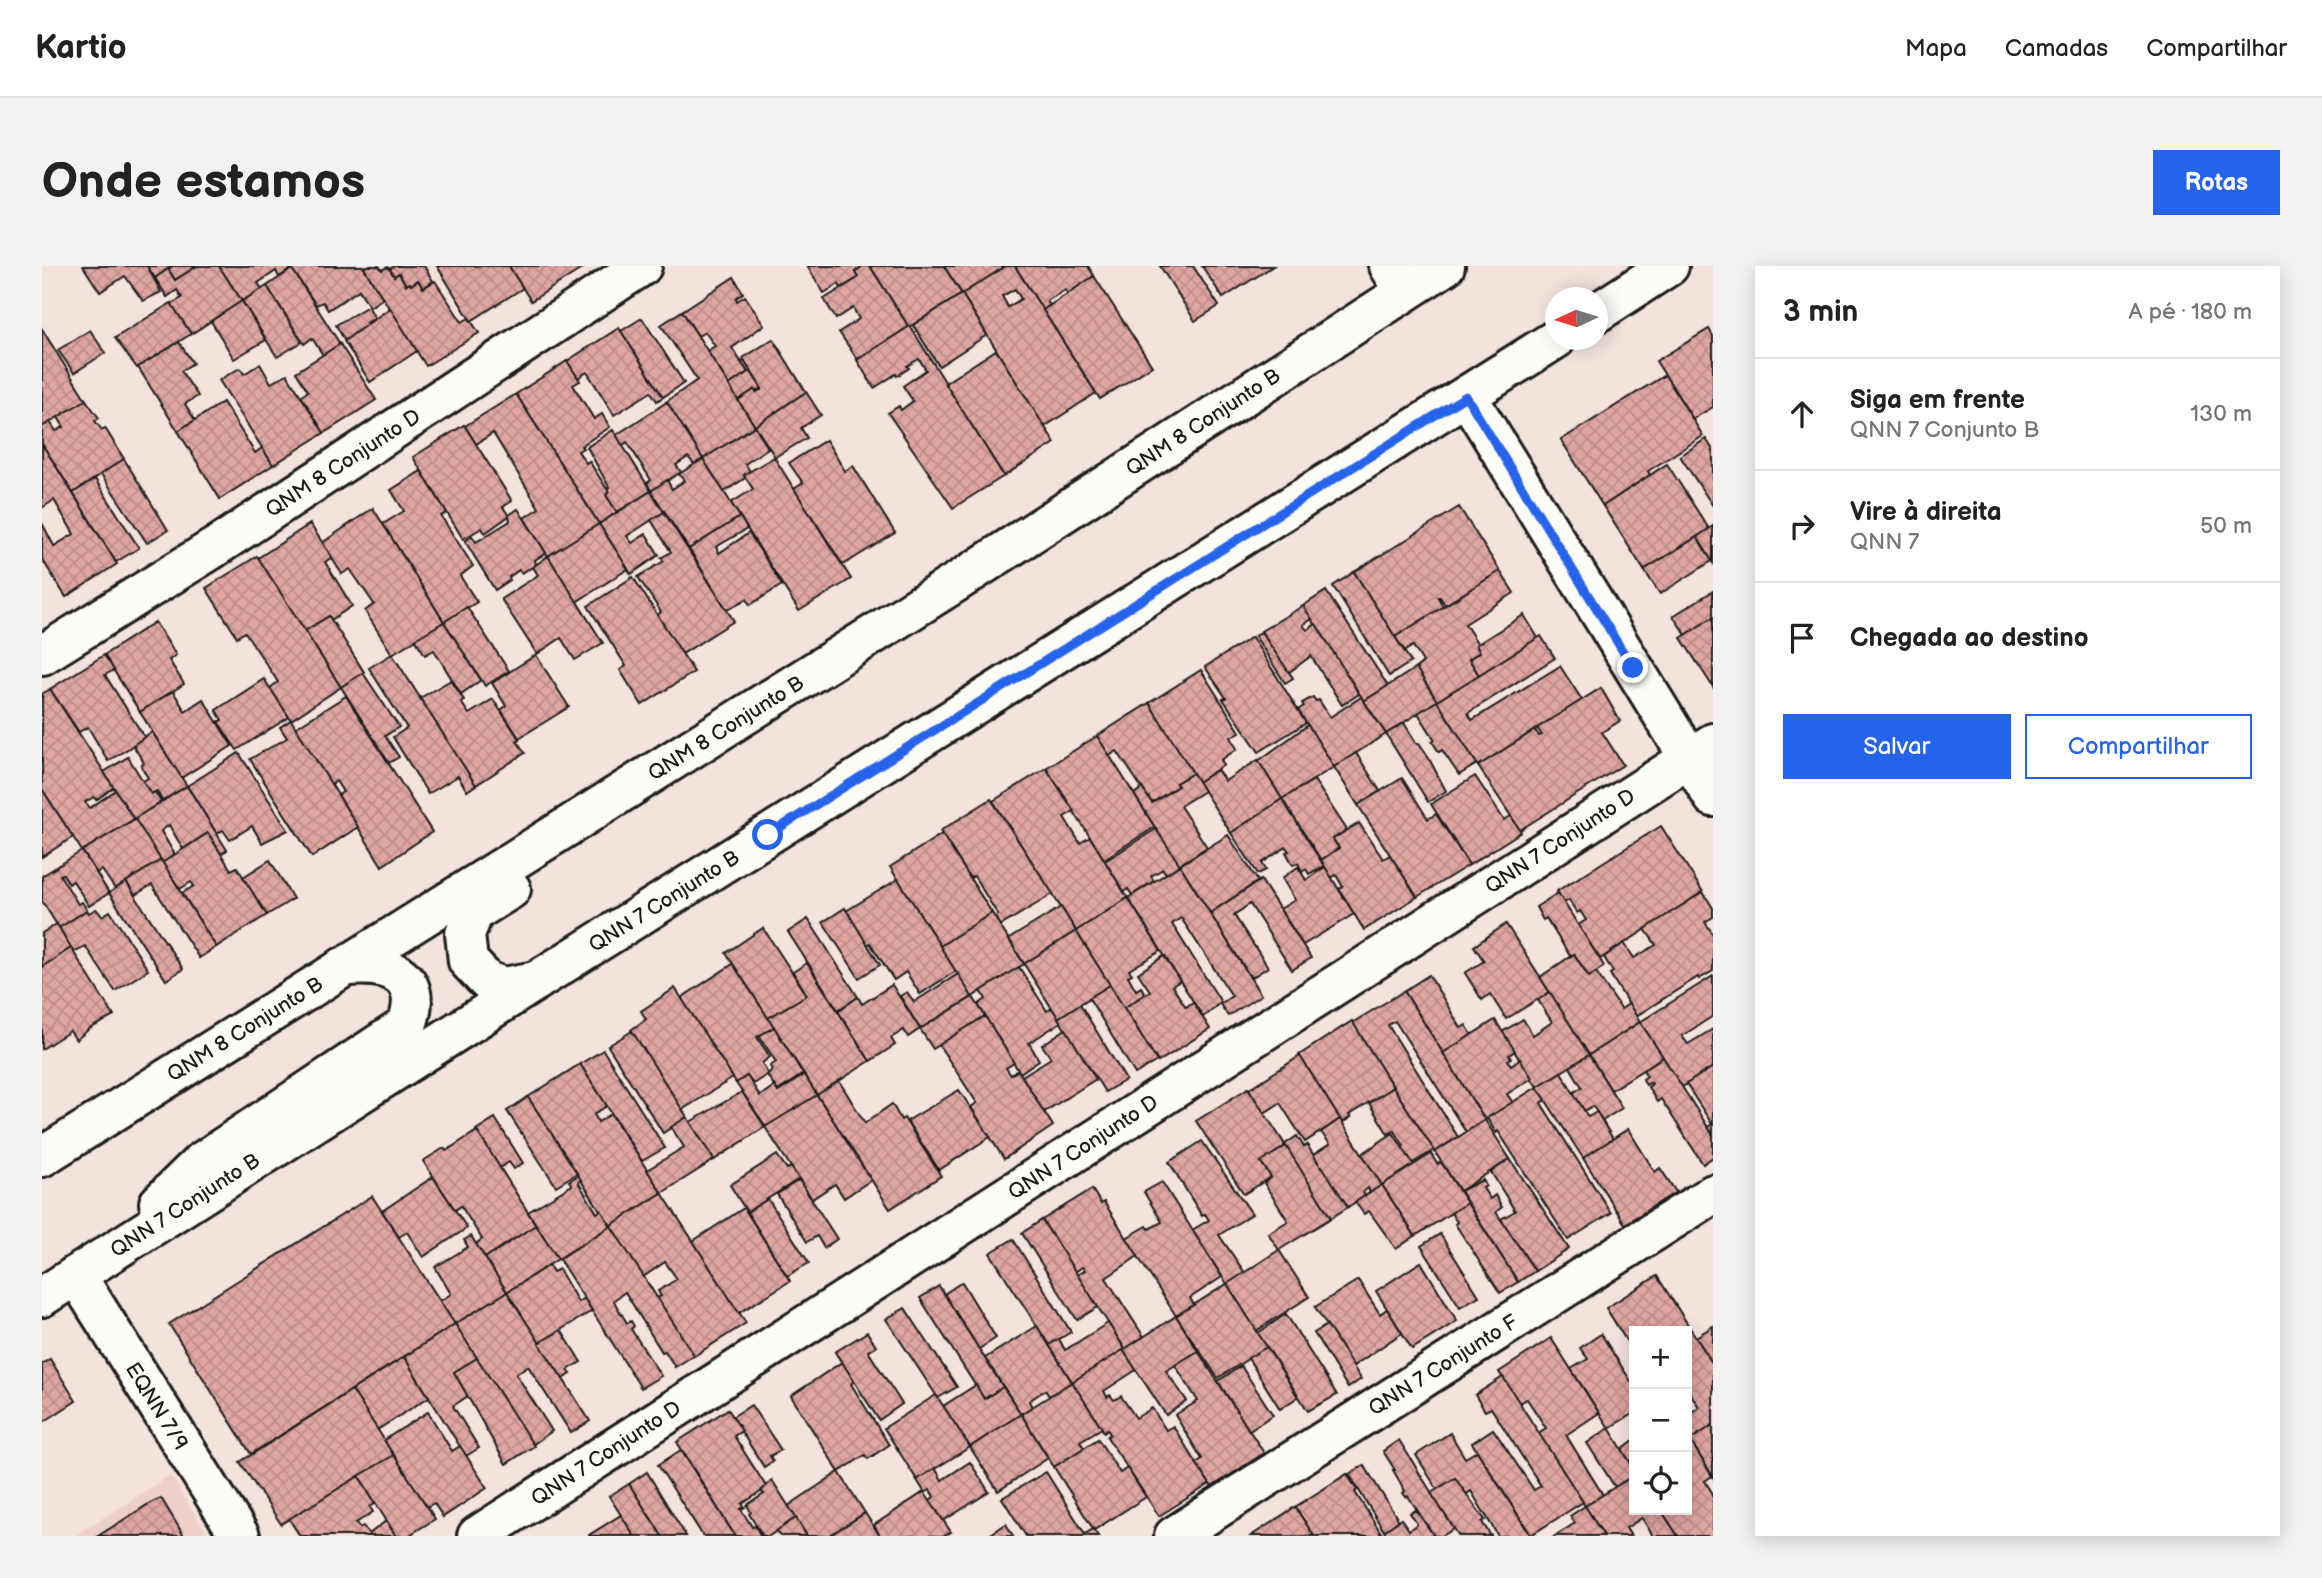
<!DOCTYPE html>
<html lang="pt">
<head>
<meta charset="utf-8">
<style>
  :root { --surface:#fff; --page:#f2f2f2; --text:#222; --muted:#767676; --line:#e0e0e0; --accent:#2563eb }
  body { margin:0; font-family:"Balsamiq Sans",sans-serif; background:var(--page); color:var(--text) }
  .controls { position:absolute; right:21px; bottom:21px; display:grid; overflow:hidden; border-radius:0px; box-shadow:0 4px 18px #0003 }
  .controls button { width:63px; height:63px; display:grid; place-items:center; padding:0; border:0; border-bottom:2px solid var(--line); background:var(--surface); color:var(--text); font:35px sans-serif }
  .compass { position:absolute; left:1503px; top:21px; width:63px; height:63px; border-radius:50%; background:var(--surface); box-shadow:0 4px 18px #0003; rotate:266deg }
  .stop { position:absolute; width:21px; height:21px; margin:-16px; border:5px solid #2563eb; border-radius:50%; background:#fff }
  .stop.end { background:#2563eb; border-color:#fff; box-shadow:0 2px 7px #0008 }
  .list { margin:0; padding:0; list-style:none }
  h2 { display:flex; justify-content:space-between; align-items:center; height:91px; margin:0; padding:0 28px; font-size:30px }
  h2 small { font-size:23px; font-weight:400; color:var(--muted) }
  .list li { display:grid; grid-template-columns:46px 1fr auto; gap:21px; align-items:center; box-sizing:border-box; height:112px; padding:0 28px; border-top:2px solid var(--line) }
  .list b { display:block; font-size:26px; white-space:nowrap }
  .list p { margin:0; font-size:23px; white-space:nowrap; color:var(--muted) }
  .list em { font-size:23px; font-style:normal; color:var(--muted) }
  .actions { display:flex; gap:14px; padding:21px 28px }
  .actions a { flex:1; padding:16px 0; border:2px solid var(--accent); border-radius:0px; text-align:center; font-size:24px; color:var(--accent) }
  .actions .main { background:var(--accent); color:#fff }
  .icon { flex:none; width:38px; height:38px; fill:none; stroke:currentColor; stroke-width:2; stroke-linecap:round; stroke-linejoin:round }
  .map { position:relative; flex:none; width:1671px; height:1270px; overflow:hidden; border-radius:0px }
  header { display:flex; align-items:center; gap:42px; box-sizing:border-box; height:98px; padding:0 35px; background:var(--surface); border-bottom:2px solid var(--line) }
  header strong { font-size:33px }
  nav { display:flex; gap:38px; margin-inline-start:auto; font-size:24px }
  .intro { display:flex; align-items:center; justify-content:space-between; box-sizing:border-box; height:168px; padding:0 42px }
  h1 { margin:0; font-size:49px }
  .button { padding:18px 32px; border-radius:0px; background:var(--accent); color:#fff; font-size:24px; font-weight:700 }
  main { display:flex; gap:42px; padding:0 42px }
  aside { flex:1; background:var(--surface); border-radius:0px; box-shadow:0 4px 18px #0003 }
  .map>svg:first-child { display:block }
  .built { fill:#eed0cb }
  .building { fill:url(#building-cross-hatch); stroke:#1c1c1c; stroke-width:2; fill-rule:evenodd }
  .lines { fill:none; stroke-linecap:round; stroke-linejoin:round }
  .street-casing { stroke:#1c1c1c; stroke-width:44 }
  .secondary-casing { stroke:#1c1c1c; stroke-width:44 }
  .street { stroke:#fdfcf7; stroke-width:38 }
  .secondary { stroke:#fdfcf7; stroke-width:38 }
  .route { stroke:#2563eb; stroke-width:9 }
  .labels { text-anchor:middle; stroke-width:7; stroke-linejoin:round; paint-order:stroke }
  .street-label { font-size:21px; fill:#1c1c1c; stroke:#fdfcf7 }
</style>
</head>
<body>
<header>
<strong>Kartio</strong>
<nav><a>Mapa</a><a>Camadas</a><a>Compartilhar</a></nav>
</header>
<div class="intro"><h1>Onde estamos</h1><a class="button">Rotas</a></div>
<main>
<div class="map">
<svg width="1671" height="1270" viewBox="0 0 1671 1270">
  <defs>
    <pattern id="building-cross-hatch" width="8" height="8" patternUnits="userSpaceOnUse" patternTransform="scale(1.75)"><rect width="8" height="8" fill="#dfa5a1"/><path d="M0 0l8 8M0 8l8-8" fill="none" stroke="#bf8d8a"/></pattern>
  </defs>
  <rect width="100%" height="100%" fill="#f4e2dd"/>
  <filter id="ink" filterUnits="userSpaceOnUse"><feTurbulence type="fractalNoise" baseFrequency=".0143" numOctaves="2"/><feDisplacementMap in="SourceGraphic" scale="14" xChannelSelector="R" yChannelSelector="G"/><feConvolveMatrix kernelMatrix="1 2 1 2 8 2 1 2 1" color-interpolation-filters="sRGB"/></filter>
  <g filter="url(#ink)">
    <polygon class="built" points="128,1209 167,1270 33,1270"/>
    <g class="building">
      <polygon points="41,0 105,0 119,26 101,35 83,10 58,26"/>
      <polygon points="105,0 131,0 113,12"/>
      <polygon points="131,0 155,0 133,14 126,3"/>
      <polygon points="155,0 177,0 200,35 149,68 129,38 140,32 135,24 125,31 113,12 126,3 133,14"/>
      <polygon points="177,0 249,0 250,3 237,11 234,5 216,17 220,23 200,35"/>
      <polygon points="255,0 321,0 341,32 328,41 317,24 286,44 281,36 274,39 250,3"/>
      <polygon points="325,0 337,0 340,4 346,1 352,10 357,7 364,19 368,17 369,19 376,14 381,22 393,15 420,56 427,52 437,67 384,100 322,2"/>
      <polygon points="352,0 382,0 391,15 381,22 376,14 369,19 368,17 364,19 357,7 352,10 348,3"/>
      <polygon points="395,0 467,0 481,22 429,55"/>
      <polygon points="467,0 540,0 541,2 489,35"/>
      <polygon points="765,0 821,0 813,6 816,12 799,22 797,18 782,27"/>
      <polygon points="821,0 828,0 867,61 815,93 797,66 817,53 811,42 794,53 782,33 816,12 813,6"/>
      <polygon points="828,0 902,0 920,28 867,61"/>
      <polygon points="902,0 964,0 920,28"/>
      <path d="M964,0H973L1054,127L1002,161L920,28ZM973,23L979,33L966,41L960,30Z"/>
      <polygon points="973,0 1046,0 1052,10 1026,28 1023,24 1005,35 1008,39 1001,44"/>
      <polygon points="1118,0 1151,0 1177,40 1153,55"/>
      <polygon points="1160,0 1231,0 1181,32"/>
      <polygon points="250,3 298,78 281,89 270,72 262,78 225,20"/>
      <polygon points="1052,10 1110,100 1058,133 1001,44"/>
      <polygon points="692,11 701,27 694,32 695,35 703,30 722,59 690,82 706,106 687,119 665,85 673,80 663,66 656,70 640,45"/>
      <polygon points="225,20 260,76 235,91 200,35"/>
      <polygon points="920,28 945,69 897,100 871,59"/>
      <polygon points="200,35 224,74 192,93 169,55"/>
      <polygon points="129,37 149,68 95,102 73,72"/>
      <polygon points="326,40 333,52 324,57 326,60 303,75 294,59"/>
      <polygon points="348,42 375,85 328,116 302,75"/>
      <polygon points="640,45 713,160 661,193 624,136 655,114 619,59"/>
      <polygon points="600,52 642,117 621,131 579,65"/>
      <polygon points="868,60 962,210 911,242 846,147 857,140 859,144 871,135 861,120 884,104 877,93 865,100 867,102 855,110 854,108 832,122 815,94"/>
      <polygon points="577,62 621,131 615,135 609,126 572,149 545,106 536,112 525,95"/>
      <polygon points="0,63 44,134 0,161"/>
      <polygon points="1667,63 1671,70 1671,141 1651,153 1614,95"/>
      <polygon points="48,64 63,87 32,107 16,84"/>
      <polygon points="731,73 764,126 713,160 696,134 713,123 714,126 720,123 701,92"/>
      <polygon points="137,76 151,97 139,105 156,130 143,138 153,154 136,165 96,101"/>
      <polygon points="298,78 334,134 282,167 259,130 266,125 254,106"/>
      <polygon points="954,84 1013,177 962,210 903,117"/>
      <polygon points="525,95 538,115 531,119 552,153 560,148 568,161 539,180 541,182 536,185 544,197 547,195 565,223 567,226 564,229 575,246 557,258 474,128"/>
      <polygon points="702,95 720,123 714,126 713,123 696,134 687,119 706,106 699,96"/>
      <polygon points="218,98 229,117 245,108 282,167 231,199 177,114 198,102 202,108"/>
      <polygon points="1623,109 1661,170 1606,205 1608,209 1561,240 1519,174"/>
      <polygon points="764,126 779,149 759,162 765,172 733,191 713,160"/>
      <polygon points="474,128 557,258 506,290 482,252 497,242 451,167 434,178 423,160"/>
      <polygon points="44,134 57,152 53,155 60,164 63,162 82,193 31,227 0,178 0,161 8,156 14,165 22,161 16,151"/>
      <polygon points="181,136 213,187 220,182 231,199 178,233 136,165"/>
      <polygon points="625,136 661,193 652,198 646,191 634,199 639,206 609,225 605,217 609,214 585,176 580,180 574,169"/>
      <polygon points="422,159 470,235 461,241 467,250 443,267 440,262 421,273 371,191"/>
      <polygon points="713,160 726,182 703,198 708,205 702,209 703,212 682,226 661,193"/>
      <polygon points="571,164 609,225 575,246 564,229 567,226 565,223 567,221 545,181"/>
      <polygon points="1664,173 1671,184 1671,240 1638,190"/>
      <polygon points="784,174 803,205 811,200 853,267 801,299 752,223 761,217 747,197"/>
      <polygon points="0,178 75,298 24,331 0,293 0,257 12,280 32,268 12,234 0,242"/>
      <polygon points="732,191 809,313 757,345 689,237 711,223 702,209"/>
      <polygon points="82,193 126,264 105,277 59,208"/>
      <polygon points="661,193 698,251 647,283 609,225 625,214 630,223 642,215 637,208"/>
      <polygon points="1625,198 1667,263 1602,304 1561,240"/>
      <polygon points="379,205 405,247 399,250 431,300 418,310 435,336 402,356 341,258 362,245 349,224"/>
      <polygon points="53,213 97,282 74,296 31,227"/>
      <polygon points="609,225 622,246 585,270 590,277 604,268 617,289 589,308 557,258"/>
      <polygon points="1417,241 1458,305 1403,339 1398,331 1396,331 1401,341 1353,371 1312,306"/>
      <polygon points="331,242 402,356 350,388 323,345 332,338 308,303 300,308 280,277"/>
      <polygon points="476,243 504,287 493,294 494,298 491,301 479,307 477,304 467,311 468,314 453,324 423,275 430,270 434,276 468,255 467,249"/>
      <polygon points="622,246 692,355 640,388 615,349 619,346 596,311 622,295 619,292 629,286 609,254"/>
      <polygon points="698,251 705,263 674,281 677,287 707,267 740,319 708,339 705,333 685,344 647,283"/>
      <polygon points="268,258 290,291 283,296 310,340 289,354 287,350 263,365 216,292"/>
      <polygon points="557,258 586,303 534,336 506,290"/>
      <polygon points="1671,260 1671,297 1655,271"/>
      <polygon points="1655,271 1670,295 1618,328 1602,304"/>
      <polygon points="215,290 299,421 249,454 228,422 236,416 203,366 195,371 164,322"/>
      <polygon points="506,290 561,377 533,394 519,372 495,388 459,333 496,309 491,301"/>
      <polygon points="1458,305 1472,327 1423,358 1436,378 1434,379 1438,386 1427,393 1437,409 1395,435 1374,402 1381,396 1371,380 1363,385 1353,371"/>
      <polygon points="1312,306 1369,396 1347,410 1291,320"/>
      <polygon points="591,311 652,406 600,439 578,404 584,400 546,340"/>
      <polygon points="1284,325 1346,420 1322,435 1261,340"/>
      <polygon points="1671,325 1671,351 1644,369 1631,350"/>
      <polygon points="1261,340 1270,353 1261,359 1265,364 1274,358 1317,428 1300,439 1269,390 1246,407 1219,365"/>
      <polygon points="425,341 467,405 443,420 402,356"/>
      <polygon points="1482,349 1496,372 1437,409 1427,393 1438,386 1434,379"/>
      <polygon points="287,350 322,406 299,421 263,365"/>
      <polygon points="1671,351 1671,421 1639,372"/>
      <polygon points="113,356 134,389 127,394 142,418 98,446 62,389"/>
      <polygon points="402,356 439,414 419,428 392,384 383,389 373,373"/>
      <polygon points="1219,366 1251,412 1243,417 1213,370"/>
      <polygon points="1499,370 1513,392 1426,447 1430,454 1518,400 1540,434 1436,500 1395,435"/>
      <polygon points="1210,371 1264,457 1217,486 1181,433 1184,432 1163,401"/>
      <polygon points="350,388 433,517 434,519 425,525 416,510 386,528 351,471 365,462 327,402"/>
      <polygon points="62,389 72,404 63,409 103,472 66,495 46,461 37,466 8,423"/>
      <polygon points="494,389 527,441 477,472 459,444 464,440 450,417"/>
      <polygon points="1374,402 1395,435 1344,468 1322,435"/>
      <polygon points="1159,404 1198,466 1189,471 1195,483 1179,494 1182,499 1156,516 1107,437"/>
      <polygon points="321,407 357,461 343,470 357,491 347,497 299,421"/>
      <polygon points="222,413 247,451 195,484 176,456 180,454 174,444"/>
      <polygon points="409,414 422,434 419,436 427,448 451,433 477,473 475,475 483,487 434,519 378,432"/>
      <polygon points="1559,422 1578,455 1560,466 1581,499 1478,564 1436,500 1493,464 1497,470 1500,469 1495,462"/>
      <polygon points="8,423 72,521 54,534 52,531 43,536 48,542 74,524 92,553 40,585 0,523 0,428"/>
      <polygon points="131,425 143,445 161,433 190,480 139,512 98,446"/>
      <polygon points="304,430 390,566 340,600 296,529 301,526 294,515 289,519 253,462"/>
      <polygon points="1271,431 1274,435 1277,434 1288,451 1319,431 1344,468 1292,501 1256,444 1262,440 1260,437"/>
      <polygon points="1395,435 1435,498 1417,509 1400,484 1397,486 1390,475 1393,474 1376,447"/>
      <polygon points="1107,437 1151,507 1134,517 1136,520 1110,537 1075,485 1067,490 1055,470"/>
      <polygon points="249,454 316,561 270,591 208,493 245,472 238,461"/>
      <polygon points="1362,457 1375,478 1377,477 1384,487 1404,525 1386,536 1344,468"/>
      <polygon points="1266,459 1292,501 1240,533 1216,495"/>
      <polygon points="110,466 145,520 120,535 115,525 109,528 101,515 106,512 99,500 102,497 91,479"/>
      <polygon points="1055,470 1113,561 1062,593 1004,502"/>
      <polygon points="197,487 246,564 220,577 210,560 188,574 181,564 175,568 145,520"/>
      <polygon points="1314,487 1338,525 1316,539 1292,501"/>
      <polygon points="86,491 109,528 113,526 119,536 92,553 62,506"/>
      <polygon points="1216,494 1240,533 1189,567 1156,516 1175,504 1183,515"/>
      <polygon points="1004,502 1032,545 1022,551 1038,577 1048,571 1086,632 1034,665 951,535"/>
      <polygon points="1151,507 1162,525 1138,540 1165,581 1137,599 1092,528 1100,522 1110,537 1136,520 1134,517"/>
      <polygon points="1433,510 1462,554 1469,550 1479,566 1427,599 1389,538"/>
      <polygon points="1360,512 1386,553 1394,548 1427,599 1375,631 1316,539"/>
      <polygon points="1272,514 1305,564 1291,573 1297,582 1279,594 1240,533"/>
      <polygon points="145,520 185,584 179,588 166,567 141,583 127,559 119,565 133,589 120,597 92,553"/>
      <polygon points="0,523 31,571 0,591"/>
      <polygon points="949,533 1011,628 958,660 953,651 956,649 932,610 928,612 898,565"/>
      <polygon points="1240,533 1282,600 1267,608 1264,603 1260,606 1256,597 1251,599 1244,586 1247,585 1244,581 1220,597 1224,604 1216,608 1189,567"/>
      <polygon points="93,553 119,594 73,623 60,604 55,607 40,585"/>
      <polygon points="1317,557 1341,593 1348,589 1375,631 1322,664 1297,623 1301,621 1294,609 1289,612 1279,594 1297,582 1291,573"/>
      <polygon points="1619,560 1661,626 1558,693 1536,659 1544,654 1538,645 1535,647 1527,634 1522,637 1515,625"/>
      <polygon points="1114,563 1138,599 1124,608 1121,603 1109,610 1112,615 1090,629 1086,623 1082,626 1063,595"/>
      <polygon points="166,567 189,604 195,601 225,649 174,681 140,627 152,620 149,616 138,623 120,597"/>
      <polygon points="900,568 950,647 898,680 848,601"/>
      <polygon points="1186,569 1216,615 1168,647 1138,599"/>
      <polygon points="40,585 67,627 47,640 31,615 27,618 21,608 18,609 36,638 40,636 45,644 17,662 0,635 0,610"/>
      <polygon points="119,594 174,681 157,692 110,619 93,629 84,616"/>
      <polygon points="228,594 251,633 225,649 201,611"/>
      <polygon points="1138,599 1219,729 1186,750 1178,738 1190,730 1139,652 1130,658 1179,736 1161,751 1086,632"/>
      <polygon points="1256,601 1264,614 1283,601 1312,648 1261,679 1238,643 1253,634 1240,612"/>
      <polygon points="856,613 914,705 878,728 864,706 852,714 828,677 825,679 804,645"/>
      <polygon points="1219,614 1269,692 1250,704 1208,638 1192,649 1226,701 1209,712 1168,647"/>
      <polygon points="84,616 141,703 124,714 67,627"/>
      <polygon points="1661,626 1671,642 1671,651 1663,656 1671,668 1671,705 1657,713 1656,711 1594,750 1568,708 1571,706 1562,691 1582,677 1592,692 1614,679 1603,663"/>
      <polygon points="1516,627 1562,700 1547,711 1532,688 1528,690 1504,652 1501,654 1494,641"/>
      <polygon points="1086,632 1119,685 1087,704 1090,708 1086,710 1094,724 1099,721 1103,728 1082,742 1034,665"/>
      <polygon points="1019,641 1034,665 982,698 967,673"/>
      <polygon points="803,642 838,699 817,712 781,656"/>
      <polygon points="54,643 60,650 68,645 106,704 73,725 43,680 32,686 17,662 45,644 47,647"/>
      <polygon points="950,647 982,698 930,731 898,680"/>
      <polygon points="766,653 816,731 796,744 746,666"/>
      <polygon points="15,658 29,682 0,701 0,667"/>
      <polygon points="1464,658 1508,726 1464,753 1448,728 1440,734 1423,707 1442,695 1432,680"/>
      <polygon points="721,662 765,729 726,752 684,687"/>
      <polygon points="1034,665 1068,719 1016,752 982,698"/>
      <polygon points="29,682 72,750 47,763 34,774 28,765 0,783 0,701"/>
      <polygon points="1532,688 1547,711 1554,706 1579,743 1587,738 1598,756 1547,789 1498,711"/>
      <polygon points="1122,690 1138,715 1130,720 1144,741 1151,736 1168,763 1116,796 1082,742 1108,725 1096,707"/>
      <polygon points="765,697 828,795 775,829 726,752 765,729 751,706"/>
      <polygon points="691,698 732,761 715,771 728,791 720,797 726,808 711,818 705,810 694,817 639,732"/>
      <polygon points="977,701 1005,745 1010,742 1019,756 987,777 997,794 978,807 936,739 944,733 939,725"/>
      <polygon points="916,708 930,731 878,763 858,730 865,726 872,736"/>
      <polygon points="1387,709 1419,762 1424,759 1430,769 1401,787 1362,725"/>
      <polygon points="1671,710 1671,750 1640,770 1646,778 1671,763 1671,801 1640,821 1598,756"/>
      <polygon points="850,719 878,763 866,771 862,764 849,772 853,779 828,795 796,745 816,731 820,738"/>
      <polygon points="1068,719 1115,795 1093,808 1047,732"/>
      <polygon points="633,722 691,812 640,844 589,764 604,753 599,745"/>
      <polygon points="1362,725 1443,854 1424,866 1353,755 1346,759 1416,871 1393,886 1310,757"/>
      <polygon points="1508,726 1547,789 1495,821 1460,766 1481,753 1491,769 1510,756 1496,734"/>
      <polygon points="931,731 943,750 891,783 878,763"/>
      <polygon points="1038,738 1084,814 1063,826 1016,752"/>
      <polygon points="943,750 972,797 964,802 969,809 976,804 1011,860 962,893 929,841 935,837 897,779"/>
      <polygon points="1453,754 1473,785 1467,789 1469,792 1466,794 1469,799 1478,793 1490,812 1465,828 1471,837 1443,854 1401,787"/>
      <polygon points="1310,755 1351,821 1307,849 1309,851 1300,857 1257,789"/>
      <polygon points="1598,756 1621,791 1569,824 1547,789"/>
      <polygon points="732,761 761,808 736,825 725,809 730,804 728,800 734,796 717,770"/>
      <polygon points="1024,763 1054,813 1002,846 980,810 1009,792 1000,779"/>
      <polygon points="590,765 645,851 621,867 566,780"/>
      <polygon points="561,784 623,882 600,895 538,798"/>
      <polygon points="1547,789 1580,842 1560,855 1551,840 1542,845 1531,827 1540,821 1528,801"/>
      <polygon points="1258,790 1298,853 1263,876 1238,837 1222,847 1207,823"/>
      <polygon points="1621,791 1671,869 1671,891 1661,898 1619,833 1615,836 1606,821 1610,818 1609,816 1604,819 1601,813 1605,810 1601,804"/>
      <polygon points="538,798 565,840 552,848 556,856 569,848 620,927 568,960 486,831"/>
      <polygon points="1671,801 1671,869 1666,861 1670,858 1644,818"/>
      <polygon points="1519,806 1546,851 1555,846 1571,873 1541,892 1495,821"/>
      <polygon points="762,809 775,829 724,861 694,817 705,810 718,830 732,820 736,826"/>
      <polygon points="797,815 823,857 850,838 859,854 862,852 899,910 848,943 775,829"/>
      <polygon points="1351,821 1392,884 1371,897 1360,882 1362,880 1352,864 1346,868 1327,837"/>
      <polygon points="1495,821 1504,834 1499,837 1569,947 1526,974 1456,865 1454,867 1445,852"/>
      <polygon points="1206,822 1244,880 1219,896 1229,911 1202,928 1154,855"/>
      <polygon points="917,824 948,871 897,904 865,855"/>
      <polygon points="700,826 723,861 672,894 648,856"/>
      <polygon points="775,829 829,914 802,932 793,918 770,933 723,861"/>
      <polygon points="486,831 535,907 514,920 465,845"/>
      <polygon points="645,851 672,894 620,927 605,904 642,881 629,861"/>
      <polygon points="453,852 481,897 472,903 467,896 458,902 434,864"/>
      <polygon points="1298,853 1340,919 1328,927 1326,922 1321,926 1323,930 1306,941 1271,889 1288,878 1279,866"/>
      <polygon points="1443,854 1468,893 1418,925 1393,886"/>
      <polygon points="1586,863 1613,906 1618,902 1634,926 1583,958 1541,892"/>
      <polygon points="435,865 494,959 443,992 434,978 440,973 419,940 413,944 381,895 402,882 404,885"/>
      <polygon points="1351,867 1372,899 1340,919 1320,888"/>
      <polygon points="1255,870 1262,881 1265,879 1279,901 1280,900 1306,941 1289,952 1242,879"/>
      <polygon points="1160,875 1210,948 1177,969 1203,1007 1185,1018 1150,964 1167,954 1163,948 1160,950 1127,896"/>
      <polygon points="1244,880 1289,952 1237,984 1226,967 1246,955 1222,917 1229,911 1219,896"/>
      <polygon points="1389,888 1395,898 1399,896 1425,937 1373,970 1340,919"/>
      <polygon points="735,889 745,903 749,901 757,913 705,946 688,919"/>
      <polygon points="1468,893 1527,983 1493,1005 1459,953 1473,945 1449,906"/>
      <polygon points="536,909 539,914 536,916 555,947 559,944 569,960 516,993 486,946 530,919 527,915"/>
      <polygon points="391,911 425,962 381,991 365,966 357,971 340,945"/>
      <polygon points="757,914 795,973 782,982 775,970 765,976 735,928"/>
      <polygon points="1441,914 1444,920 1441,922 1448,933 1453,929 1460,941 1454,946 1493,1005 1476,1016 1418,925"/>
      <polygon points="1120,916 1180,1011 1148,1032 1152,1039 1134,1050 1084,972 1105,960 1107,963 1120,956 1102,926"/>
      <polygon points="1340,919 1373,970 1354,983 1327,945 1322,948 1313,936"/>
      <polygon points="1050,923 1059,938 1062,936 1096,990 1064,1012 1102,1071 1083,1083 1035,1009 1043,1004 1040,1001 1033,1006 1000,954"/>
      <polygon points="620,927 704,1057 652,1090 615,1032 619,1030 616,1025 635,1013 623,996 601,1011 568,960"/>
      <polygon points="330,930 413,1058 209,1188 127,1058"/>
      <polygon points="726,933 767,997 745,1010 705,946"/>
      <polygon points="1425,937 1476,1016 1458,1027 1413,958 1415,956 1409,947"/>
      <polygon points="702,942 748,1015 697,1047 651,975"/>
      <polygon points="1000,954 1056,1041 1035,1054 980,967"/>
      <polygon points="494,959 516,993 465,1026 443,992"/>
      <polygon points="569,960 652,1089 633,1101 623,1085 620,1086 583,1026 572,1034 574,1039 585,1057 589,1055 592,1060 589,1063 619,1110 599,1122 517,993"/>
      <polygon points="1398,968 1437,1030 1418,1041 1379,980"/>
      <polygon points="429,970 465,1026 413,1058 398,1035 409,1028 393,1001 426,981 422,974"/>
      <polygon points="971,973 1029,1066 1007,1079 948,987"/>
      <polygon points="1237,984 1267,1031 1214,1065 1185,1018"/>
      <polygon points="1379,996 1415,1055 1370,1083 1334,1025"/>
      <polygon points="507,999 511,1006 517,1003 536,1036 542,1032 550,1045 497,1077 465,1026"/>
      <polygon points="1615,1010 1671,1098 1671,1159 1648,1174 1645,1169 1645,1149 1657,1141 1645,1122 1645,1065 1592,1065 1592,1087 1564,1042"/>
      <polygon points="1316,1014 1338,1048 1345,1043 1360,1067 1311,1100 1273,1041"/>
      <polygon points="920,1016 954,1072 937,1083 902,1028"/>
      <polygon points="1185,1018 1225,1081 1176,1112 1134,1050"/>
      <polygon points="897,1020 961,1121 942,1133 878,1032"/>
      <polygon points="465,1026 548,1155 529,1167 486,1100 474,1108 510,1165 490,1179 413,1058"/>
      <polygon points="863,1042 915,1121 896,1132 844,1053"/>
      <polygon points="1244,1048 1295,1129 1266,1145 1216,1067"/>
      <polygon points="1134,1050 1156,1085 1124,1105 1145,1135 1124,1149 1081,1084"/>
      <polygon points="1066,1057 1083,1083 1030,1116 1007,1079 1017,1073 1023,1084"/>
      <polygon points="413,1058 435,1092 412,1106 426,1130 411,1140 437,1182 424,1190 362,1091"/>
      <polygon points="1285,1059 1319,1113 1306,1122 1272,1067"/>
      <polygon points="995,1060 1030,1116 1007,1130 1003,1124 987,1135 990,1141 979,1148 943,1092"/>
      <polygon points="1671,1060 1671,1098 1654,1071"/>
      <polygon points="519,1064 539,1096 526,1104 529,1108 521,1113 497,1077"/>
      <polygon points="825,1066 834,1080 826,1085 860,1138 837,1154 793,1086"/>
      <polygon points="1559,1068 1592,1120 1592,1147 1567,1162 1529,1103 1546,1093 1538,1082"/>
      <polygon points="1509,1072 1557,1147 1524,1169 1561,1229 1543,1240 1496,1167 1504,1162 1485,1133 1477,1137 1457,1106"/>
      <polygon points="1225,1081 1256,1131 1238,1143 1206,1092"/>
      <polygon points="1081,1084 1094,1104 1062,1125 1065,1131 1068,1129 1072,1134 1079,1130 1094,1152 1110,1142 1124,1164 1131,1160 1168,1218 1117,1250 1065,1171 1068,1168 1065,1163 1062,1166 1030,1116"/>
      <polygon points="1156,1085 1222,1187 1170,1221 1154,1197 1160,1193 1133,1149 1156,1135 1133,1099"/>
      <polygon points="362,1091 387,1131 335,1164 310,1124"/>
      <polygon points="435,1092 492,1180 464,1198 412,1106"/>
      <polygon points="8,1093 34,1135 0,1157 0,1098"/>
      <polygon points="800,1096 812,1115 809,1118 847,1179 826,1193 823,1189 797,1206 749,1130"/>
      <polygon points="1199,1100 1231,1149 1207,1164 1176,1115"/>
      <polygon points="1461,1111 1541,1236 1489,1269 1430,1177 1451,1163 1492,1224 1499,1220 1449,1142 1443,1145 1433,1129"/>
      <polygon points="1030,1116 1060,1162 1038,1175 1042,1182 1012,1201 979,1148"/>
      <polygon points="934,1119 942,1133 961,1121 979,1148 928,1181 901,1140"/>
      <polygon points="310,1124 352,1189 239,1258 198,1196"/>
      <polygon points="894,1129 928,1181 875,1214 842,1162"/>
      <polygon points="709,1139 739,1184 728,1190 731,1195 722,1201 690,1151"/>
      <polygon points="686,1143 700,1165 692,1170 725,1222 700,1238 703,1241 699,1243 710,1261 713,1260 719,1270 693,1270 635,1176"/>
      <polygon points="386,1146 410,1185 418,1180 445,1222 401,1251 392,1237 385,1241 342,1174"/>
      <polygon points="979,1148 1006,1192 956,1225 928,1181"/>
      <polygon points="1671,1159 1671,1211 1648,1174"/>
      <polygon points="1567,1162 1592,1202 1592,1209 1573,1221 1545,1177"/>
      <polygon points="1408,1167 1423,1192 1435,1185 1489,1270 1456,1270 1429,1225 1423,1229 1413,1212 1395,1223 1374,1189"/>
      <polygon points="1056,1173 1078,1207 1085,1202 1104,1231 1052,1264 1012,1201"/>
      <polygon points="1357,1174 1412,1263 1400,1270 1392,1270 1366,1230 1364,1231 1361,1227 1363,1225 1351,1204 1353,1204 1341,1185"/>
      <polygon points="1592,1174 1592,1202 1580,1183"/>
      <polygon points="1648,1174 1670,1210 1663,1215 1671,1228 1671,1270 1636,1270 1619,1244 1645,1244 1645,1176"/>
      <polygon points="639,1184 693,1270 661,1270 616,1199"/>
      <polygon points="352,1189 393,1253 366,1270 354,1270 317,1210"/>
      <polygon points="928,1196 947,1226 901,1255 888,1234 892,1231 888,1224 883,1227 875,1214 893,1202 900,1214"/>
      <polygon points="1322,1199 1357,1255 1342,1265 1307,1208"/>
      <polygon points="605,1206 644,1270 620,1270 587,1218"/>
      <polygon points="797,1206 823,1247 787,1270 765,1270 746,1240"/>
      <polygon points="1004,1206 1043,1268 1051,1263 1056,1270 984,1270 960,1232"/>
      <polygon points="1305,1208 1315,1224 1313,1226 1341,1270 1272,1270 1253,1241"/>
      <polygon points="1592,1209 1592,1244 1619,1244 1636,1270 1611,1270 1600,1252 1584,1262 1589,1270 1562,1270 1543,1240"/>
      <polygon points="317,1210 333,1238 328,1241 331,1246 314,1257 318,1262 321,1260 327,1268 344,1255 354,1270 258,1270 247,1253"/>
      <polygon points="1413,1212 1443,1254 1440,1256 1449,1270 1417,1270 1389,1227"/>
      <polygon points="730,1214 754,1252 727,1270 721,1270 707,1248 709,1246 705,1239 722,1228 719,1225"/>
      <polygon points="587,1218 620,1270 592,1270 567,1230"/>
      <polygon points="882,1226 909,1266 902,1270 838,1270 832,1259"/>
      <polygon points="119,1232 142,1270 56,1270 110,1236"/>
      <polygon points="1543,1240 1562,1270 1513,1270 1533,1257 1528,1250"/>
      <polygon points="1253,1241 1272,1270 1209,1270"/>
      <polygon points="1374,1244 1392,1270 1346,1270 1342,1265 1359,1253 1367,1264 1375,1258 1368,1247"/>
      <polygon points="823,1247 838,1270 787,1270"/>
      <polygon points="579,1249 592,1270 548,1270 547,1269"/>
      <polygon points="754,1252 765,1270 738,1270 734,1265"/>
      <polygon points="964,1258 971,1270 946,1270"/>
    </g>
    <g class="lines">
      <g class="street-casing">
        <g id="street">
          <polyline points="1347,0 1363,25"/>
          <polyline points="1425,130 1671,531"/>
          <polyline points="0,389 172,282 600,0"/>
          <polyline points="34,1009 198,1270"/>
          <polyline points="435,1270 1671,477"/>
          <polyline points="1132,1270 1671,928"/>
        </g>
      </g>
      <g class="secondary-casing">
        <g id="secondary">
          <polyline points="1556,46 1627,0"/>
          <polyline points="469,623 432,646 423,668 426,695 445,715 462,721 494,715"/>
          <polyline points="0,891 913,317 1403,0"/>
          <path d="M117,937L159,896L365,759C384,707 344,695 301,701"/>
          <polyline points="0,1031 494,715 1514,73"/>
        </g>
      </g>
      <use href="#street" class="street"/>
      <use href="#secondary" class="secondary"/>
    </g>
  </g>
  <g class="lines" filter="url(#ink)">
    <polyline class="route" points="726,569 1424,130 1591,402"/>
  </g>
  <g class="labels">
    <g class="street-label">
      <text transform="translate(1161 156) rotate(-33)" y="7">QNM 8 Conjunto B</text>
      <text transform="translate(301 197) rotate(-33)" y="7">QNM 8 Conjunto D</text>
      <text transform="translate(684 462) rotate(-32)" y="7">QNM 8 Conjunto B</text>
      <text transform="translate(1518 575) rotate(-33)" y="7">QNN 7 Conjunto D</text>
      <text transform="translate(622 635) rotate(-32)" y="7">QNN 7 Conjunto B</text>
      <text transform="translate(203 763) rotate(-32)" y="7">QNM 8 Conjunto B</text>
      <text transform="translate(1041 881) rotate(-33)" y="7">QNN 7 Conjunto D</text>
      <text transform="translate(143 939) rotate(-33)" y="7">QNN 7 Conjunto B</text>
      <text transform="translate(1401 1099) rotate(-32)" y="7">QNN 7 Conjunto F</text>
      <text transform="translate(115 1140) rotate(58)" y="7">EQNN 7/9</text>
      <text transform="translate(564 1187) rotate(-33)" y="7">QNN 7 Conjunto D</text>
    </g>
  </g>
</svg>
<div class="controls">
<button>+</button>
<button>−</button>
<button><svg class="icon" aria-label="locate" viewBox="0 0 24 24"><circle cx="12" cy="12" r="6"/><path d="M12 2v4M12 18v4M2 12h4M18 12h4"/></svg></button>
</div>
<svg class="compass" viewBox="-18 -18 36 36"><path d="M0-13l5 13h-10z" fill="#e53935"/><path d="M0 13l5-13h-10z" fill="#767676"/></svg>
<div class="stop" style="left:726px;top:569px"></div>
<div class="stop end" style="left:1591px;top:402px"></div>
</div>
<aside>
<h2>3 min<small>A pé · 180 m</small></h2>
<ul class="list">
<li><svg class="icon" aria-label="ahead" viewBox="0 0 24 24"><path d="M12 20V5M6 11l6-6 6 6"/></svg><div><b>Siga em frente</b><p>QNN 7 Conjunto B</p></div><em>130 m</em></li>
<li><svg class="icon" aria-label="right" viewBox="0 0 24 24"><path d="M7 20v-9h11M14 6l5 5-5 5"/></svg><div><b>Vire à direita</b><p>QNN 7</p></div><em>50 m</em></li>
<li><svg class="icon" aria-label="arrive" viewBox="0 0 24 24"><path d="M6 21V4h12l-3 4 3 4H6"/></svg><div><b>Chegada ao destino</b></div></li>
</ul>
<div class="actions"><a class="main">Salvar</a><a>Compartilhar</a></div>
</aside>
</main>
</body>
</html>
